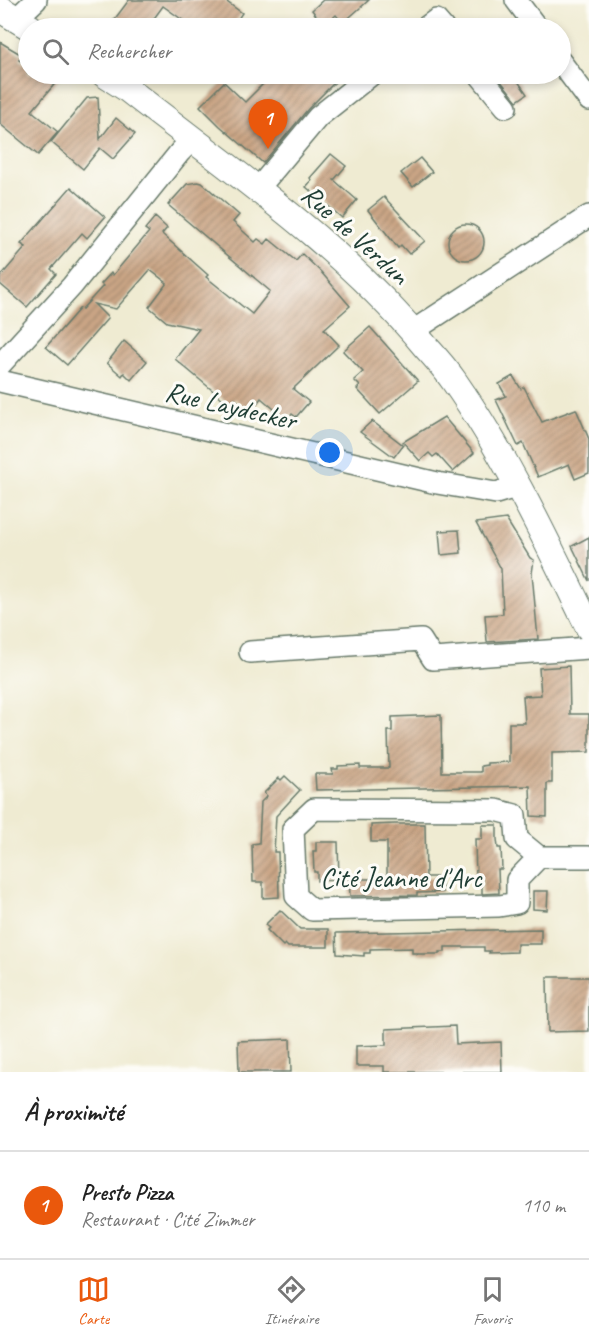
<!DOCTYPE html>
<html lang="fr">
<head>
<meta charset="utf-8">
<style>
  :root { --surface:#fff; --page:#f2f2f2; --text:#222; --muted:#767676; --line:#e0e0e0; --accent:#ea580c }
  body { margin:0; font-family:Caveat,sans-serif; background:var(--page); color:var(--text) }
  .you { position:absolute; left:330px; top:453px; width:21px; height:21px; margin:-15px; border:4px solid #fff; border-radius:50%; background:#1a73e8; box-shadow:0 0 0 9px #1a73e833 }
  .badge { display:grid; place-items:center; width:39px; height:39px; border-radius:50%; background:var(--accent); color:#fff; font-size:20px; font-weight:700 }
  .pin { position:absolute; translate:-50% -50px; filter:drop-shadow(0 2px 3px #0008) }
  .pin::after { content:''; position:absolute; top:32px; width:21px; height:18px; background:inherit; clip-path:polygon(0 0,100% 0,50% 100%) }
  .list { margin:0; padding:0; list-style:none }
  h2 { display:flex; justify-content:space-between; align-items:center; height:78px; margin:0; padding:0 24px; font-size:26px }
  h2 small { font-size:20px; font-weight:400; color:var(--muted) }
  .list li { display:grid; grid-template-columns:39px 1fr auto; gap:18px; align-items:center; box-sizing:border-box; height:108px; padding:0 24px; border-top:2px solid var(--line) }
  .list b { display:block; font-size:22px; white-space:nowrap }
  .list p { margin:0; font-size:20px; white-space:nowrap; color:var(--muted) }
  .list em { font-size:20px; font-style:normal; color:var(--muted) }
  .icon { flex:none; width:33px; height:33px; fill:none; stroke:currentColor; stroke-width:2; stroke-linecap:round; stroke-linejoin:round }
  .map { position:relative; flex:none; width:589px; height:1072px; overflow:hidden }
  .search { position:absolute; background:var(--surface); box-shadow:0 3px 9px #0003; left:18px; right:18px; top:18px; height:66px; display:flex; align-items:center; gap:15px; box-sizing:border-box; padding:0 21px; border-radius:33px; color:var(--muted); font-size:22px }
  .sheet { height:186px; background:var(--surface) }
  nav { display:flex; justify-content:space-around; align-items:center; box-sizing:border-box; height:84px; border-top:2px solid var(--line); background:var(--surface); font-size:16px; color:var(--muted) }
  nav a { display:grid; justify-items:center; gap:3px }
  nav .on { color:var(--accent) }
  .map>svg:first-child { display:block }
  .building { fill:url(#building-hatch) }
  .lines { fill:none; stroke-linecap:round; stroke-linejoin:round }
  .minor-casing { stroke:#687a6b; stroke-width:24 }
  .major-casing { stroke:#687a6b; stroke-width:28 }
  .minor { stroke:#fff; stroke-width:21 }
  .major { stroke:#fff; stroke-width:26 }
  .labels { text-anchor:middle; stroke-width:6; stroke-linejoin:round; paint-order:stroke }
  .street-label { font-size:28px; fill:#1f3d34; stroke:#fdfcf7 }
</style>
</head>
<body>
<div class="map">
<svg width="589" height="1072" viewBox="0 0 589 1072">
  <defs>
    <pattern id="building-hatch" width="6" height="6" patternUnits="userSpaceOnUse" patternTransform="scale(1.5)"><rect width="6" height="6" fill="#caa585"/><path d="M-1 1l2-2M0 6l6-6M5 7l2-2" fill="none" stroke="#a3886e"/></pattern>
  </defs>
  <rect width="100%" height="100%" fill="#fdfcf7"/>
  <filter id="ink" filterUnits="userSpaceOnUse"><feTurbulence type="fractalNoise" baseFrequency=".0167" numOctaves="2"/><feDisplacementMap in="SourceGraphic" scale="12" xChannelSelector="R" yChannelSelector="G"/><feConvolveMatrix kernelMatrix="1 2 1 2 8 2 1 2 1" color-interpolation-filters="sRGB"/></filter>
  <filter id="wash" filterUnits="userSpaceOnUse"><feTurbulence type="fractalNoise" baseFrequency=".008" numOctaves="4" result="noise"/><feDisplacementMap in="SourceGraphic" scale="24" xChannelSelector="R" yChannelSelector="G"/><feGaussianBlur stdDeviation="1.35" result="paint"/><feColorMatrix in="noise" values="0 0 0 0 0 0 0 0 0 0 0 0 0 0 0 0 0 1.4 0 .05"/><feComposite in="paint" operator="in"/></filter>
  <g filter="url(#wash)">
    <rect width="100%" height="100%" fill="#efebd2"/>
    <g id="blocks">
      <g class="building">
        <polygon points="129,0 224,0 242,13 232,28 194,28 163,6 147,28 108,28"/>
        <polygon points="323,0 369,0 343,23 336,15 324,26 312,10"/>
        <polygon points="0,42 22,55 19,60 28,65 28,74 63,74 32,111 58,132 38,155 0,124"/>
        <polygon points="273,74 286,74 293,79 298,74 343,74 308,109 263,163 220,126 200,106 224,82 245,102"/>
        <polygon points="495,74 513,74 527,94 517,101"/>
        <polygon points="98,97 100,139 116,118 135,134 113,159 100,148 83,169 51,142 87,98"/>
        <polygon points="331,154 346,166 334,180 357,200 342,218 306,187 312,180 310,178"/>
        <polygon points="420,158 432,172 413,187 401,173"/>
        <polygon points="198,182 202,183 239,215 233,222 255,242 258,239 265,244 269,239 296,261 302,254 321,272 350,306 324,329 339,345 293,389 309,402 296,417 292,414 287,420 261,398 251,411 235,399 230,405 175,359 199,329 167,322 149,307 167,283 150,270 116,309 94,304 108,318 67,365 46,347 80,308 82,309 103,286 101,284 111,273 113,275 149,232 145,229 155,217 167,228 162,234 208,275 206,277 252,314 270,291 168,205 187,184"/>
        <polygon points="71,187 105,217 87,238 82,233 51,269 56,274 27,307 0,284 0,277 26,247 21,244"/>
        <polygon points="384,197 425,241 409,254 401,245 398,248 368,210"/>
        <circle cx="466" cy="242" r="18"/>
        <polygon points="370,327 418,381 380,414 357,389 360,386 354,380 363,372 343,351"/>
        <polygon points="124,341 147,361 131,380 124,373 122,376 107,363"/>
        <polygon points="513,376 521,389 524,387 542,422 576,409 589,439 589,473 575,479 569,464 538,477 523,443 518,446 496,400 506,396 499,384"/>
        <polygon points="444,417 474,453 453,472 437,454 433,457 429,453 420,461 403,442"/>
        <polygon points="372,421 403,445 394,457 360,432"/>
        <polygon points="506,519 530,558 534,560 532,573 538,639 487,642 485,615 503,614 501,569 476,523"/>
        <polygon points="459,530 461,553 441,555 439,531"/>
        <polygon points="589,537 589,581 572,546"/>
        <polygon points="569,666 570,714 589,714 589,752 552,753 552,783 547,783 547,817 531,816 530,786 316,790 315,774 333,774 332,769 338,769 338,766 360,765 360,768 389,768 388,731 392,731 392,717 441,715 442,772 481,772 481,766 487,765 487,763 509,762 509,723 525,723 523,696 541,695 539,668"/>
        <polygon points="285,776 300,790 276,816 274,852 278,852 279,897 263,898 263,882 253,882 252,844 259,843 261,802 267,796 264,793 279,778 281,780"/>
        <polygon points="395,824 425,824 426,877 442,877 442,892 417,893 417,895 350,896 349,879 387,879 387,842 371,842 371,825"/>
        <polygon points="482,825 497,825 497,839 498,848 501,848 502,869 498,869 499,893 482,894 482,878 476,879 475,839 482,839"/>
        <polygon points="316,842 338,842 339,880 317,881 317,872 314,872 313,851 316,851"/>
        <polygon points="533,891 548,891 547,910 533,909"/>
        <polygon points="280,910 300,929 328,929 328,947 288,947 285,944 283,946 267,930 269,928 265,925"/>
        <polygon points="541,929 541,944 517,944 517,952 489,953 490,951 484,951 484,947 445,947 445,952 439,952 439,954 418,954 419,953 412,953 412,948 370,949 370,953 364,953 364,956 337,954 336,933"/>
        <polygon points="547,977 589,977 589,1031 548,1032"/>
        <polygon points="455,1026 456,1044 501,1042 502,1072 384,1072 384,1066 356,1066 356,1046 386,1045 386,1029"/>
        <polygon points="290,1039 291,1072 239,1072 238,1041"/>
      </g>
    </g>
  </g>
  <g filter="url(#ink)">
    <use href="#blocks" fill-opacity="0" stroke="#687a6b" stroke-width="1.5"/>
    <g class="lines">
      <g class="minor-casing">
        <g id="minor">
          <polyline points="516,0 537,28"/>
          <polyline points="16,19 36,0"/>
          <polyline points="425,28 436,20 443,28"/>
          <polyline points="560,61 589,100"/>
          <polyline points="479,74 506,107"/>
          <polyline points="257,190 318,117 372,74"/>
          <polyline points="413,331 589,216"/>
          <polyline points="0,365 72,286 180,152 192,140"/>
          <polyline points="0,381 437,483 496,493 519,486"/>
          <polyline points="250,652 421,640 433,659 589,648"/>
          <polyline points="539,857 517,880 517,903 499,906 312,910 296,896 293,829 314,809 496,810 515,815 517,839 539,857 589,857"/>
        </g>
      </g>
      <g class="major-casing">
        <g id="major">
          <polyline points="0,9 31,28"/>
          <path d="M104,74L126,88C229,169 341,244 425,346C435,357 445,368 454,381C508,458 548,544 589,628"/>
        </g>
      </g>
      <use href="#minor" class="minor"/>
      <use href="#major" class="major"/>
    </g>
  </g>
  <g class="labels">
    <g class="street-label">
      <text transform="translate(356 234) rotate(42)" y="10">Rue de Verdun</text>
      <text transform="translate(231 405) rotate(13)" y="10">Rue Laydecker</text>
      <text x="401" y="887">Cité Jeanne d'Arc</text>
    </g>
  </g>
</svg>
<div class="you"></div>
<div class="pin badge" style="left:268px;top:149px">1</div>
<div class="search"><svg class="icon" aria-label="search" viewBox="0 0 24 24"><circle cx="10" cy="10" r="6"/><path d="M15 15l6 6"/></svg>Rechercher</div>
</div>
<section class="sheet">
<h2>À proximité<small></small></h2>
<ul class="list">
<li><span class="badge">1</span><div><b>Presto Pizza</b><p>Restaurant · Cité Zimmer</p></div><em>110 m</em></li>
</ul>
</section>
<nav>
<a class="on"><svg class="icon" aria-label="map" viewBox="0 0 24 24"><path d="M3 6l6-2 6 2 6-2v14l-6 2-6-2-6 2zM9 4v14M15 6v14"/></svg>Carte</a>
<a><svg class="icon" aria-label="directions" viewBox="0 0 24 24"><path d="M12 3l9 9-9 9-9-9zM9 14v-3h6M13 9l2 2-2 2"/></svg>Itinéraire</a>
<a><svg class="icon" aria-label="saved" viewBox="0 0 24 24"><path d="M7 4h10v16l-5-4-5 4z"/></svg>Favoris</a>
</nav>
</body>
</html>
